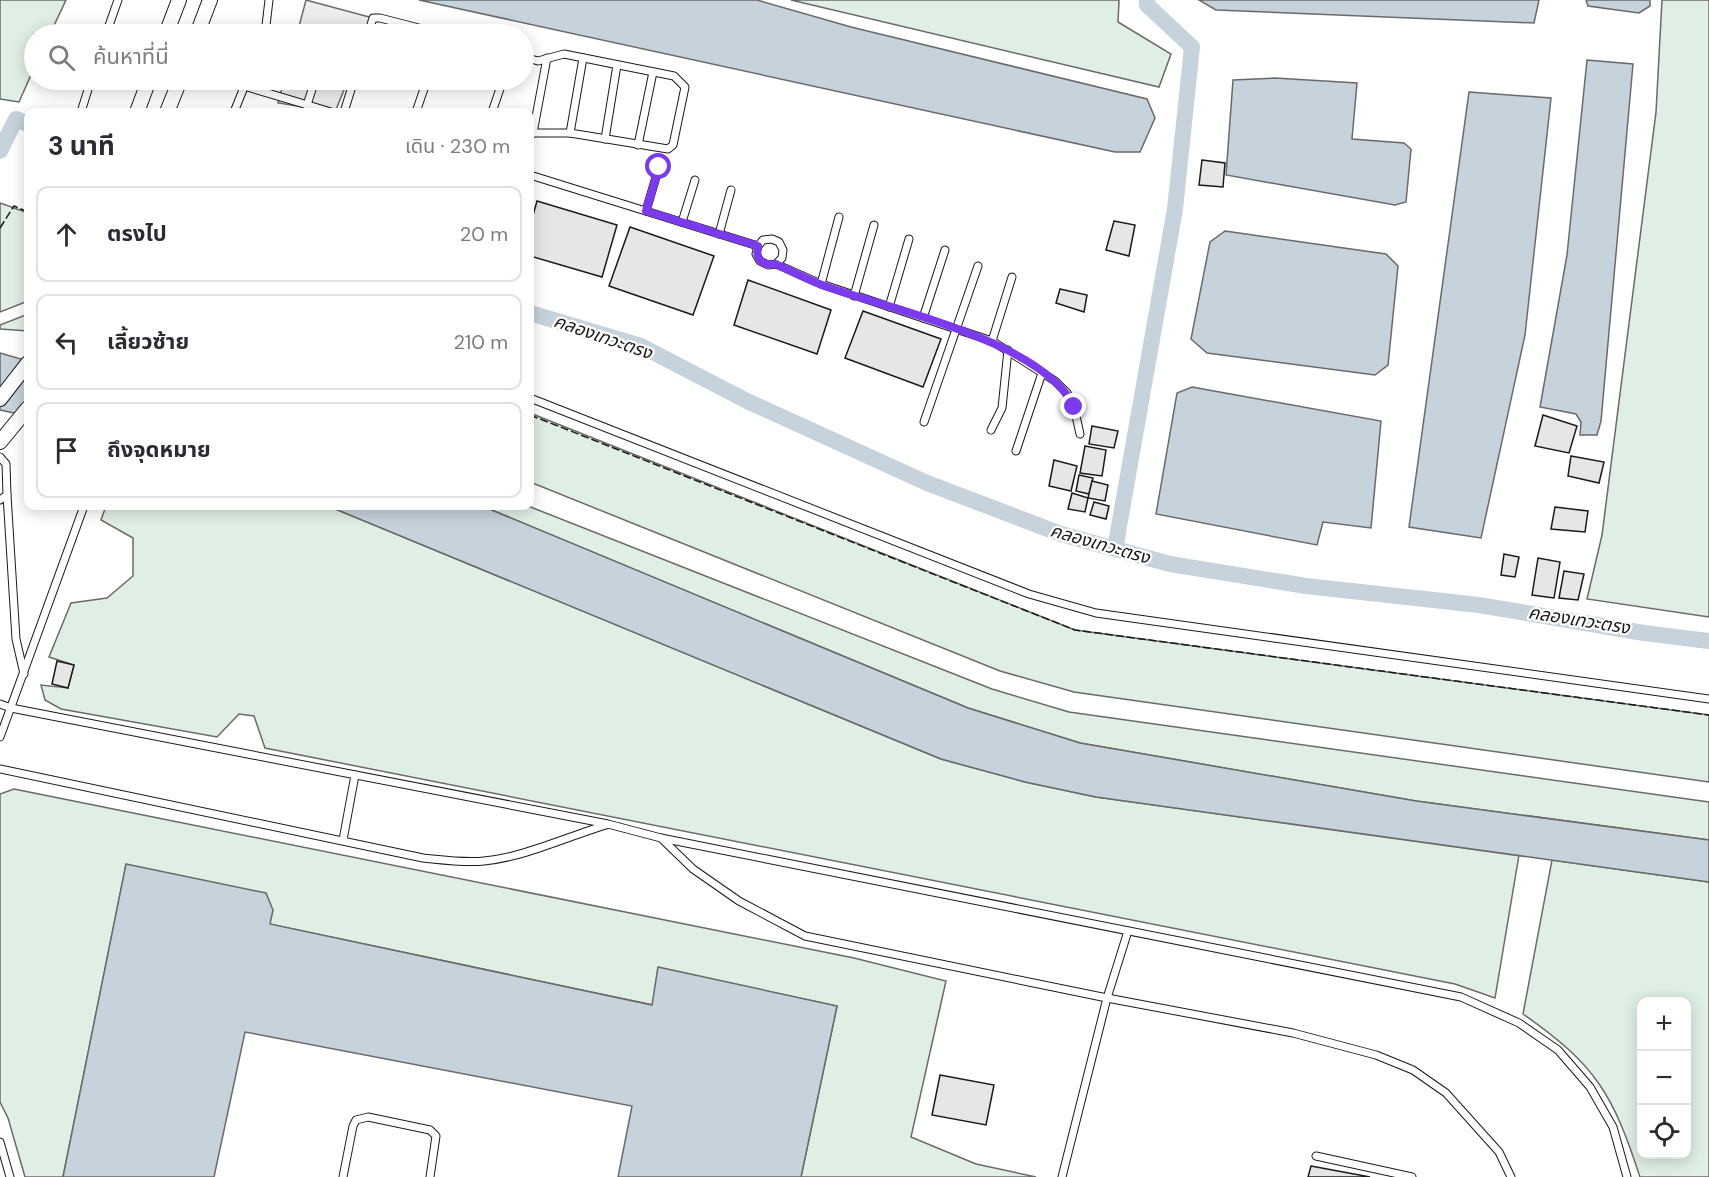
<!DOCTYPE html>
<html lang="th">
<head>
<meta charset="utf-8">
<style>
  :root { --surface:#fff; --page:#f2f2f3; --text:#2b2b33; --muted:#7c7c81; --line:#e1e1e2 }
  body { margin:0; font-family:"DM Sans","Noto Sans Thai",sans-serif; background:var(--page); color:var(--text) }
  .controls { position:absolute; right:18px; bottom:18px; display:grid; overflow:hidden; border-radius:12px; box-shadow:0 3px 15px #0003 }
  .controls button { width:54px; height:54px; display:grid; place-items:center; padding:0; border:0; border-bottom:2px solid var(--line); background:var(--surface); color:var(--text); font:30px sans-serif }
  .stop { position:absolute; width:18px; height:18px; margin:-14px; border:4px solid #7c3aed; border-radius:50%; background:#fff }
  .stop.end { background:#7c3aed; border-color:#fff; box-shadow:0 2px 6px #0008 }
  .list { margin:0; padding:0; list-style:none }
  h2 { display:flex; justify-content:space-between; align-items:center; height:78px; margin:0; padding:0 24px; font-size:26px }
  h2 small { font-size:20px; font-weight:400; color:var(--muted) }
  .list li { display:grid; grid-template-columns:39px 1fr auto; gap:18px; align-items:center; box-sizing:border-box; height:96px; margin:0 12px 12px; padding:0 12px; border:2px solid var(--line); border-radius:12px }
  .list b { display:block; font-size:22px; white-space:nowrap }
  .list em { font-size:20px; font-style:normal; color:var(--muted) }
  .icon { flex:none; width:33px; height:33px; fill:none; stroke:currentColor; stroke-width:2; stroke-linecap:round; stroke-linejoin:round }
  .map { position:relative; flex:none; width:1709px; height:1177px; overflow:hidden }
  .search { position:absolute; background:var(--surface); box-shadow:0 3px 15px #0003; left:24px; top:24px; width:510px; height:66px; display:flex; align-items:center; gap:15px; box-sizing:border-box; padding:0 21px; border-radius:33px; color:var(--muted); font-size:22px }
  .panel { position:absolute; background:var(--surface); box-shadow:0 3px 15px #0003; left:24px; top:108px; width:510px; height:402px; border-radius:12px }
  .map>svg:first-child { display:block }
  .green { fill:#e0efe3; stroke:#6a6a6a; stroke-width:1.5; fill-rule:evenodd }
  .parking { fill:#ededed; stroke:#6a6a6a; stroke-width:1.5 }
  .water { fill:#c6d2dc; stroke:#6a6a6a; stroke-width:1.5 }
  .lines { fill:none; stroke-linecap:round; stroke-linejoin:round }
  .canal { stroke:#c6d2dc; stroke-width:16 }
  .building { fill:#e6e6e6; stroke:#1a1a1a; stroke-width:1.5 }
  .lane-casing { stroke:#1a1a1a; stroke-width:9 }
  .street-casing { stroke:#1a1a1a; stroke-width:16 }
  .lane { stroke:#fff; stroke-width:7 }
  .street { stroke:#fff; stroke-width:14 }
  .fence { stroke:#1a1a1a; stroke-width:1.5; stroke-dasharray:8 3; stroke-linecap:butt }
  .route { stroke:#7c3aed; stroke-width:8 }
  .labels { text-anchor:middle; stroke-width:4.5; stroke-linejoin:round; paint-order:stroke }
  .water-label { font-size:18px; font-style:italic; fill:#1a1a1a; stroke:#fff }
</style>
</head>
<body>
<div class="map">
<svg width="1709" height="1177" viewBox="0 0 1709 1177">
  <rect width="100%" height="100%" fill="#fff"/>
  <g class="green">
    <polygon points="0,0 66,0 50,34 34,34 34,68 19,102 0,99"/>
    <polygon points="791,0 1119,0 1118,22 1171,54 1159,87"/>
    <polygon points="1662,0 1709,0 1709,617 1587,599 1602,535 1656,112"/>
    <polygon points="0,203 28,213 28,301 0,312"/>
    <polygon points="28,314 28,331 0,329 0,325"/>
    <polygon points="530,413 1075,630 1709,715 1709,782 1074,692 1000,671 530,482"/>
    <polygon points="106,506 328,506 941,759 1025,782 1096,797 1519,855 1495,998 1455,984 265,748 254,716 239,714 217,737 61,709 45,700 41,685 68,688 74,665 49,657 71,603 107,598 133,576 133,538 101,520"/>
    <polygon points="482,506 528,506 992,689 1069,712 1709,802 1709,840 1416,801 1080,743 968,708"/>
    <polygon points="14,789 854,958 946,981 911,1137 976,1164 1036,1177 801,1177 837,1006 658,968 653,1005 269,924 126,865 63,1177 25,1177 8,1118 0,1102 0,794"/>
    <path d="M1552,860L1709,882V1177H1640C1613,1094 1596,1065 1523,1014ZM1642,1002H1686V1154H1642Z"/>
  </g>
  <g class="parking">
    <polygon points="306,0 373,18 367,34 297,34"/>
    <polygon points="284,80 348,80 335,112 278,103"/>
  </g>
  <g class="water">
    <polygon points="419,0 757,0 851,27 1147,99 1155,118 1140,152 1115,152"/>
    <polygon points="1199,0 1539,0 1534,23 1216,10"/>
    <polygon points="1586,0 1650,0 1650,6 1639,13 1588,6"/>
    <polygon points="1587,60 1633,64 1601,421 1597,435 1580,435 1581,422 1576,414 1540,407 1567,255"/>
    <polygon points="1275,78 1357,83 1352,139 1404,143 1411,149 1406,202 1395,205 1226,175 1233,80"/>
    <polygon points="1469,92 1551,98 1525,335 1481,538 1409,527"/>
    <polygon points="1225,231 1386,254 1398,266 1388,365 1375,375 1207,353 1191,339 1210,242"/>
    <polygon points="0,353 28,361 28,416 0,410"/>
    <polygon points="1192,387 1381,421 1371,528 1323,522 1317,545 1156,514 1177,393"/>
    <polygon points="328,506 482,506 968,708 1080,743 1416,801 1709,840 1709,882 1096,797 1025,782 941,759"/>
    <polygon points="126,864 266,893 273,910 270,924 652,1005 658,967 837,1006 801,1177 618,1177 632,1106 245,1032 214,1177 63,1177"/>
  </g>
  <g class="lines">
    <g class="canal">
      <polyline points="0,151 16,119 28,124"/>
      <polyline points="530,313 641,346 747,401 927,483 1061,534 1170,564 1306,586 1479,605 1644,633 1709,641"/>
      <polyline points="1115,549 1175,209 1192,47 1147,5 1147,0"/>
    </g>
  </g>
  <g class="building">
    <polygon points="1202,160 1225,163 1223,187 1199,185"/>
    <polygon points="537,201 617,225 602,277 530,256 530,226"/>
    <polygon points="1114,221 1135,225 1129,256 1106,250"/>
    <polygon points="630,227 714,256 693,315 609,286"/>
    <polygon points="748,280 831,310 817,354 734,325"/>
    <polygon points="1060,289 1087,295 1084,312 1056,303"/>
    <polygon points="863,311 941,339 923,387 845,358"/>
    <polygon points="1543,415 1577,426 1569,453 1535,446"/>
    <polygon points="1092,426 1118,431 1114,448 1089,444"/>
    <polygon points="1085,446 1106,450 1102,476 1080,473"/>
    <polygon points="1571,456 1604,462 1599,483 1568,476"/>
    <polygon points="1054,460 1077,466 1071,491 1049,486"/>
    <polygon points="1079,475 1093,478 1089,494 1076,491"/>
    <polygon points="1092,481 1108,485 1105,501 1088,498"/>
    <polygon points="1072,493 1088,498 1085,512 1068,509"/>
    <polygon points="1094,502 1109,506 1106,519 1090,515"/>
    <polygon points="1555,507 1588,511 1585,532 1551,529"/>
    <polygon points="1504,554 1519,557 1515,577 1501,575"/>
    <polygon points="1538,558 1560,562 1554,598 1532,595"/>
    <polygon points="1564,571 1584,574 1578,600 1559,598"/>
    <polygon points="57,661 74,665 68,688 52,684"/>
    <polygon points="940,1075 994,1085 986,1125 932,1115"/>
    <polygon points="1311,1166 1370,1177 1308,1177"/>
  </g>
  <g class="lines">
    <g class="lane-casing">
      <g id="lane">
        <polyline points="106,34 118,0"/>
        <polyline points="265,34 269,0"/>
        <polyline points="368,34 373,18 380,18 442,34"/>
        <polyline points="524,57 538,61 564,54 674,76 685,87 673,145 668,149 570,133 533,133 530,136"/>
        <polyline points="244,86 331,112"/>
        <polyline points="307,105 315,80"/>
        <polyline points="81,112 91,80"/>
        <polyline points="234,112 247,80"/>
        <polyline points="344,112 354,80"/>
        <polyline points="416,112 427,80"/>
        <polyline points="492,112 503,80"/>
        <polyline points="533,133 547,58"/>
        <polyline points="570,133 583,58"/>
        <polyline points="605,139 617,65"/>
        <polyline points="638,145 653,72"/>
        <polyline points="530,175 758,246"/>
        <polyline points="646,211 659,167"/>
        <polyline points="682,222 695,180"/>
        <polyline points="719,234 731,190"/>
        <polyline points="776,264 782,258 783,250 779,242 772,239 763,240 758,246 756,254 760,261 768,265 776,264 821,284 992,341 1055,381 1067,393 1074,407 1080,434"/>
        <polyline points="821,284 839,217"/>
        <polyline points="854,296 874,225"/>
        <polyline points="889,307 909,239"/>
        <polyline points="923,318 945,250"/>
        <polyline points="992,341 1012,277"/>
        <polyline points="530,398 1029,594 1096,613 1709,699"/>
        <polyline points="924,422 978,266"/>
        <polyline points="991,430 1002,408 1008,350"/>
        <polyline points="1016,451 1042,373"/>
        <polyline points="0,457 6,464 7,495 0,500"/>
        <polyline points="7,495 16,639 24,674"/>
        <polyline points="0,704 11,708 608,824 661,838 1461,997 1519,1023 1558,1050 1590,1087 1613,1127 1627,1177"/>
        <polyline points="0,737 84,506"/>
        <path d="M0,769L423,858C443,860 464,863 484,861C525,857 566,837 606,825"/>
        <polyline points="661,838 693,869 739,901 805,936 1107,998 1293,1033 1376,1055 1413,1070 1446,1093 1499,1152 1511,1177"/>
        <polyline points="343,840 355,775"/>
        <polyline points="0,1142 10,1177"/>
        <polyline points="1316,1156 1412,1177"/>
        <polyline points="343,1177 353,1126 356,1120 368,1117 430,1130 436,1136 430,1177"/>
        <polyline points="1062,1177 1107,998 1128,931"/>
      </g>
    </g>
    <g class="street-casing">
      <g id="street">
        <polyline points="166,34 179,0"/>
        <polyline points="197,34 210,0"/>
        <polyline points="137,112 149,80"/>
        <polyline points="167,112 180,80"/>
        <polyline points="0,399 28,363"/>
        <polyline points="0,442 28,408"/>
      </g>
    </g>
    <use href="#lane" class="lane"/>
    <use href="#street" class="street"/>
    <g class="fence">
      <polyline points="0,228 14,206 28,212"/>
      <polyline points="530,415 1075,630 1709,715"/>
    </g>
  </g>
  <g class="lines">
    <path class="route" d="M659,167L646,211L758,246C755,259 762,266 776,264C791,271 806,279 822,285C887,309 1044,341 1074,407"/>
  </g>
  <g class="labels">
    <g class="water-label">
      <text transform="translate(603 337) rotate(19)" y="6">คลองเทวะตรง</text>
      <text transform="translate(1100 544) rotate(16)" y="6">คลองเทวะตรง</text>
      <text transform="translate(1579 620) rotate(9)" y="6">คลองเทวะตรง</text>
    </g>
  </g>
</svg>
<div class="controls">
<button>+</button>
<button>−</button>
<button><svg class="icon" aria-label="locate" viewBox="0 0 24 24"><circle cx="12" cy="12" r="6"/><path d="M12 2v4M12 18v4M2 12h4M18 12h4"/></svg></button>
</div>
<div class="stop" style="left:659px;top:167px"></div>
<div class="stop end" style="left:1074px;top:407px"></div>
<div class="search"><svg class="icon" aria-label="search" viewBox="0 0 24 24"><circle cx="10" cy="10" r="6"/><path d="M15 15l6 6"/></svg>ค้นหาที่นี่</div>
<section class="panel">
<h2>3 นาที<small>เดิน · 230 m</small></h2>
<ul class="list">
<li><svg class="icon" aria-label="ahead" viewBox="0 0 24 24"><path d="M12 20V5M6 11l6-6 6 6"/></svg><div><b>ตรงไป</b></div><em>20 m</em></li>
<li><svg class="icon" aria-label="left" viewBox="0 0 24 24"><path d="M17 20v-9H6M10 6l-5 5 5 5"/></svg><div><b>เลี้ยวซ้าย</b></div><em>210 m</em></li>
<li><svg class="icon" aria-label="arrive" viewBox="0 0 24 24"><path d="M6 21V4h12l-3 4 3 4H6"/></svg><div><b>ถึงจุดหมาย</b></div></li>
</ul>
</section>
</div>
</body>
</html>
